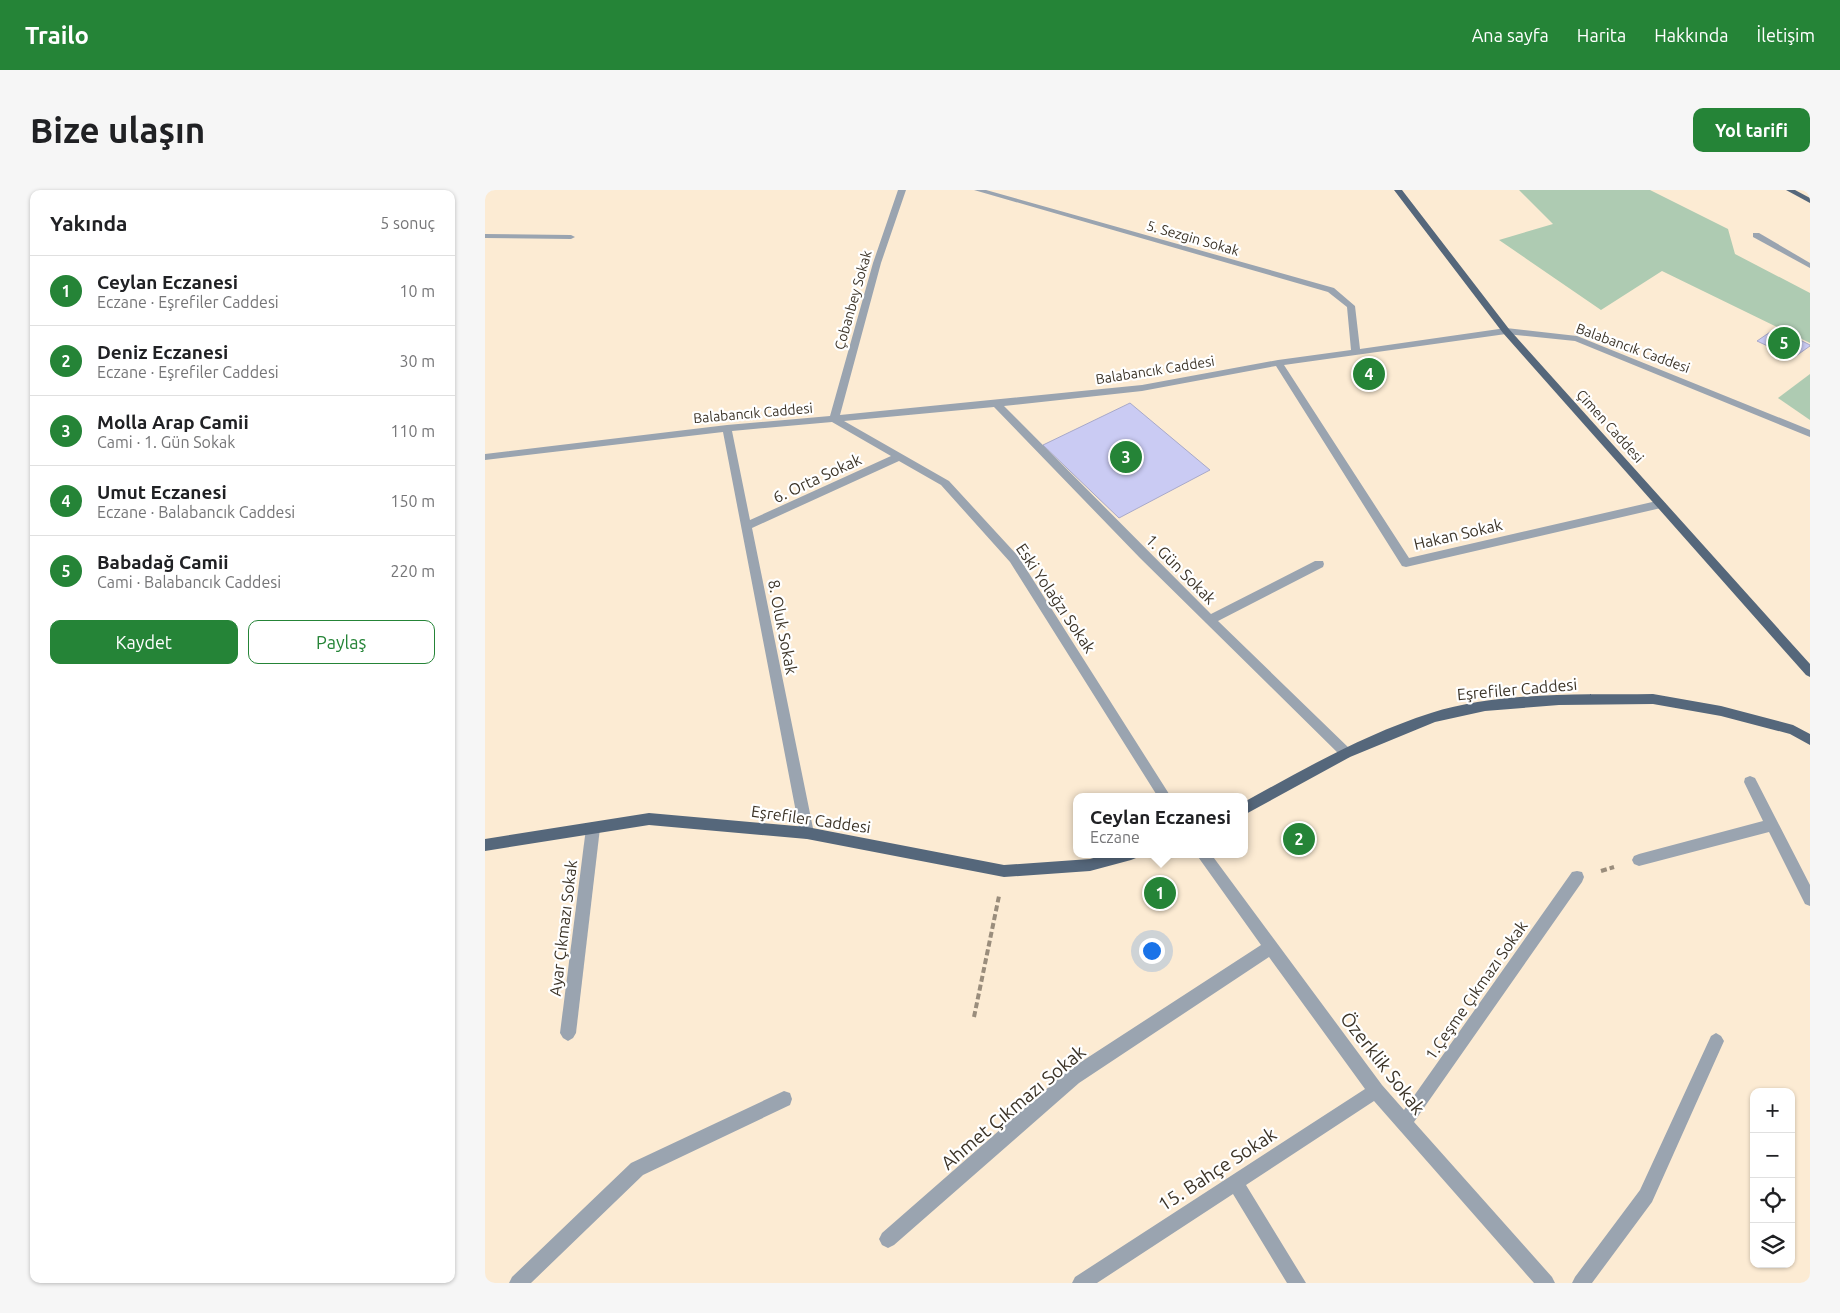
<!DOCTYPE html>
<html lang="tr">
<head>
<meta charset="utf-8">
<style>
  :root { --surface:#fff; --page:#f6f6f6; --text:#202124; --muted:#757577; --line:#e0e0e0; --accent:#258437 }
  body { margin:0; font-family:Ubuntu,sans-serif; background:var(--page); color:var(--text) }
  .controls { position:absolute; right:15px; bottom:15px; display:grid; overflow:hidden; border-radius:10px; box-shadow:0 1px 4px #0004 }
  .controls button { width:45px; height:45px; display:grid; place-items:center; padding:0; border:0; border-bottom:1px solid var(--line); background:var(--surface); color:var(--text); font:25px sans-serif }
  .you { position:absolute; left:666px; top:760px; width:18px; height:18px; margin:-12px; border:4px solid #fff; border-radius:50%; background:#1a73e8; box-shadow:0 0 0 8px #1a73e833 }
  .badge { display:grid; place-items:center; width:32px; height:32px; border-radius:50%; background:var(--accent); color:#fff; font-size:16px; font-weight:700 }
  .pin { position:absolute; translate:-50% -50%; border:2px solid #fff; box-shadow:0 1px 5px #0006 }
  .popup { position:absolute; left:588px; top:603px; width:175px; height:65px; box-sizing:border-box; display:grid; place-content:center; border-radius:10px; background:var(--surface); filter:drop-shadow(0 1px 4px #0005); font-size:16px; white-space:nowrap; color:var(--muted) }
  .popup b { font-size:19px; color:var(--text) }
  .popup::after { content:''; position:absolute; left:50%; top:100%; margin-left:-10px; border:10px solid transparent; border-top-color:var(--surface) }
  .list { margin:0; padding:0; list-style:none }
  h2 { display:flex; justify-content:space-between; align-items:center; height:65px; margin:0; padding:0 20px; font-size:21px }
  h2 small { font-size:16px; font-weight:400; color:var(--muted) }
  .list li { display:grid; grid-template-columns:32px 1fr auto; gap:15px; align-items:center; box-sizing:border-box; height:70px; padding:0 20px; border-top:1px solid var(--line) }
  .list b { display:block; font-size:19px; white-space:nowrap }
  .list p { margin:0; font-size:16px; white-space:nowrap; color:var(--muted) }
  .list em { font-size:16px; font-style:normal; color:var(--muted) }
  .actions { display:flex; gap:10px; padding:15px 20px }
  .actions a { flex:1; padding:11px 0; border:1px solid var(--accent); border-radius:10px; text-align:center; font-size:18px; color:var(--accent) }
  .actions .main { background:var(--accent); color:#fff }
  .icon { flex:none; width:28px; height:28px; fill:none; stroke:currentColor; stroke-width:2; stroke-linecap:round; stroke-linejoin:round }
  .map { position:relative; flex:none; width:1325px; height:1093px; overflow:hidden; border-radius:10px }
  header { display:flex; align-items:center; gap:30px; box-sizing:border-box; height:70px; padding:0 25px; background:var(--accent); color:#fff }
  header strong { font-size:24px }
  nav { display:flex; gap:28px; margin-inline-start:auto; font-size:18px }
  .intro { display:flex; align-items:center; justify-content:space-between; box-sizing:border-box; height:120px; padding:0 30px }
  h1 { margin:0; font-size:35px }
  .button { padding:12px 22px; border-radius:10px; background:var(--accent); color:#fff; font-size:18px; font-weight:700 }
  main { display:flex; gap:30px; padding:0 30px }
  aside { flex:1; background:var(--surface); border-radius:10px; box-shadow:0 1px 4px #0004 }
  .map>svg:first-child { display:block }
  .green { fill:#aecbb2 }
  .building { fill:#cacbf3; stroke:#a8a9c9 }
  .lines { fill:none; stroke-linecap:round; stroke-linejoin:round }
  .path { stroke:#9a8d7c; stroke-width:4; stroke-dasharray:6 3; stroke-linecap:butt }
  .minor { fill:#9aa4b0; fill-rule:evenodd }
  .major { fill:#55677b; fill-rule:evenodd }
  .labels { text-anchor:middle; stroke-width:4.5; stroke-linejoin:round; paint-order:stroke }
  .far-street-label { font-size:14px; fill:#3c3428; stroke:#fff }
  .street-label { font-size:16px; fill:#3c3428; stroke:#fff }
  .near-street-label { font-size:19px; fill:#3c3428; stroke:#fff }
</style>
</head>
<body>
<header>
<strong>Trailo</strong>
<nav><a>Ana sayfa</a><a>Harita</a><a>Hakkında</a><a>İletişim</a></nav>
</header>
<div class="intro"><h1>Bize ulaşın</h1><a class="button">Yol tarifi</a></div>
<main>
<aside>
<h2>Yakında<small>5 sonuç</small></h2>
<ul class="list">
<li><span class="badge">1</span><div><b>Ceylan Eczanesi</b><p>Eczane · Eşrefiler Caddesi</p></div><em>10 m</em></li>
<li><span class="badge">2</span><div><b>Deniz Eczanesi</b><p>Eczane · Eşrefiler Caddesi</p></div><em>30 m</em></li>
<li><span class="badge">3</span><div><b>Molla Arap Camii</b><p>Cami · 1. Gün Sokak</p></div><em>110 m</em></li>
<li><span class="badge">4</span><div><b>Umut Eczanesi</b><p>Eczane · Balabancık Caddesi</p></div><em>150 m</em></li>
<li><span class="badge">5</span><div><b>Babadağ Camii</b><p>Cami · Balabancık Caddesi</p></div><em>220 m</em></li>
</ul>
<div class="actions"><a class="main">Kaydet</a><a>Paylaş</a></div>
</aside>
<div class="map">
<svg width="1325" height="1093" viewBox="0 0 1325 1093">
  <rect width="100%" height="100%" fill="#fcebd3"/>
  <g class="green">
    <polygon points="1034,0 1165,0 1243,39 1250,64 1325,103 1325,153 1177,81 1116,120 1014,50 1068,34"/>
    <polygon points="1325,184 1325,230 1293,208"/>
  </g>
  <g class="building">
    <polygon points="1291,138 1325,155 1325,156 1308,168 1272,151"/>
    <polygon points="645,213 725,280 634,328 558,255"/>
  </g>
  <g class="lines">
    <g class="path">
      <polyline points="1116,681 1129,677"/>
      <polyline points="489,827 514,706"/>
    </g>
    <g class="minor">
      <path d="M413,0H421L396,73L355,225L657,195L793,170L866,160L862,117L843,102L489,0H501L849,98L870,116L875,159L1021,138L1092,146L1325,240V247L1090,151L1021,144L799,175L924,368L1176,310L1181,314L1176,318L921,377L917,376L791,176L657,201L519,216L726,424L830,371H838L839,374L838,377L733,431L865,559L867,563L865,567L861,568L857,567L655,368L509,217L359,231L464,291L533,366L686,607H673L525,372L456,295L414,271L267,338L329,643L327,647L322,649L317,647L315,643L238,242L0,270V264L242,235L345,226L388,73ZM347,232L406,266L265,330L247,241Z"/>
      <polygon points="1268,43 1274,43 1325,73 1325,78 1268,47"/>
      <polygon points="0,44 86,45 90,47 86,49 0,48"/>
      <polygon points="1265,586 1270,588 1325,695 1325,716 1320,714 1284,642 1154,676 1149,674 1147,670 1149,666 1154,664 1278,631 1259,592 1260,588"/>
      <polygon points="108,632 113,634 115,638 91,843 88,848 83,851 78,848 75,843 101,638 103,634"/>
      <polygon points="711,664 726,664 897,895 919,920 1087,682 1092,681 1097,682 1099,687 1097,692 929,932 1067,1087 1070,1093 1049,1093 889,911 761,995 821,1093 802,1093 748,1004 612,1093 587,1093 590,1087 880,899 784,767 594,893 409,1055 403,1058 397,1055 394,1049 397,1043 582,881 776,755"/>
      <polygon points="1231,843 1236,846 1239,851 1167,1012 1107,1093 1087,1093 1090,1087 1155,1000 1226,846"/>
      <polygon points="299,901 305,903 307,909 305,915 158,985 46,1093 24,1093 27,1087 146,973"/>
    </g>
    <g class="major">
      <polygon points="909,0 917,0 1024,139 1325,474 1325,487 1321,485 1018,143"/>
      <polygon points="1301,0 1310,0 1325,8 1325,13"/>
      <path d="M1168,504L1236,516L1308,535L1325,544V555L1305,544L1236,526L1168,514L1074,515L1000,521L950,532L865,567L759,625V612C819,579 880,544 946,523C1015,501 1097,505 1168,504Z"/>
      <polygon points="164,623 322,637 519,675 605,669 622,664 653,664 651,668 646,670 605,681 519,687 322,649 164,635 0,661 0,649"/>
    </g>
  </g>
  <g class="labels">
    <g class="far-street-label">
      <text transform="translate(708 48) rotate(16)" y="5">5. Sezgin Sokak</text>
      <text transform="translate(368 110) rotate(-74)" y="5">Çobanbey Sokak</text>
      <text transform="translate(1148 158) rotate(20)" y="5">Balabancık Caddesi</text>
      <text transform="translate(670 180) rotate(-9)" y="5">Balabancık Caddesi</text>
      <text transform="translate(268 223) rotate(-5)" y="5">Balabancık Caddesi</text>
      <text transform="translate(1125 236) rotate(48)" y="5">Çimen Caddesi</text>
    </g>
    <g class="street-label">
      <text transform="translate(332 288) rotate(-25)" y="6">6. Orta Sokak</text>
      <text transform="translate(973 344) rotate(-13)" y="6">Hakan Sokak</text>
      <text transform="translate(696 379) rotate(45)" y="6">1. Gün Sokak</text>
      <text transform="translate(571 408) rotate(56)" y="6">Eski Yolağzı Sokak</text>
      <text transform="translate(298 437) rotate(79)" y="6">8. Oluk Sokak</text>
      <text transform="translate(1032 499) rotate(-5)" y="6">Eşrefiler Caddesi</text>
      <text transform="translate(326 629) rotate(8)" y="6">Eşrefiler Caddesi</text>
      <text transform="translate(78 738) rotate(-83)" y="6">Ayar Çıkmazı Sokak</text>
      <text transform="translate(991 800) rotate(-55)" y="6">1.Çeşme Çıkmazı Sokak</text>
    </g>
    <g class="near-street-label">
      <text transform="translate(898 873) rotate(52)" y="7">Özerklik Sokak</text>
      <text transform="translate(528 917) rotate(-40)" y="7">Ahmet Çıkmazı Sokak</text>
      <text transform="translate(732 979) rotate(-33)" y="7">15. Bahçe Sokak</text>
    </g>
  </g>
</svg>
<div class="controls">
<button>+</button>
<button>−</button>
<button><svg class="icon" aria-label="locate" viewBox="0 0 24 24"><circle cx="12" cy="12" r="6"/><path d="M12 2v4M12 18v4M2 12h4M18 12h4"/></svg></button>
<button><svg class="icon" aria-label="layers" viewBox="0 0 24 24"><path d="M12 4l9 5-9 5-9-5zM3 14l9 5 9-5"/></svg></button>
</div>
<div class="you"></div>
<div class="pin badge" style="left:675px;top:703px">1</div>
<div class="popup"><b>Ceylan Eczanesi</b>Eczane</div>
<div class="pin badge" style="left:814px;top:649px">2</div>
<div class="pin badge" style="left:641px;top:267px">3</div>
<div class="pin badge" style="left:884px;top:184px">4</div>
<div class="pin badge" style="left:1299px;top:153px">5</div>
</div>
</main>
</body>
</html>
